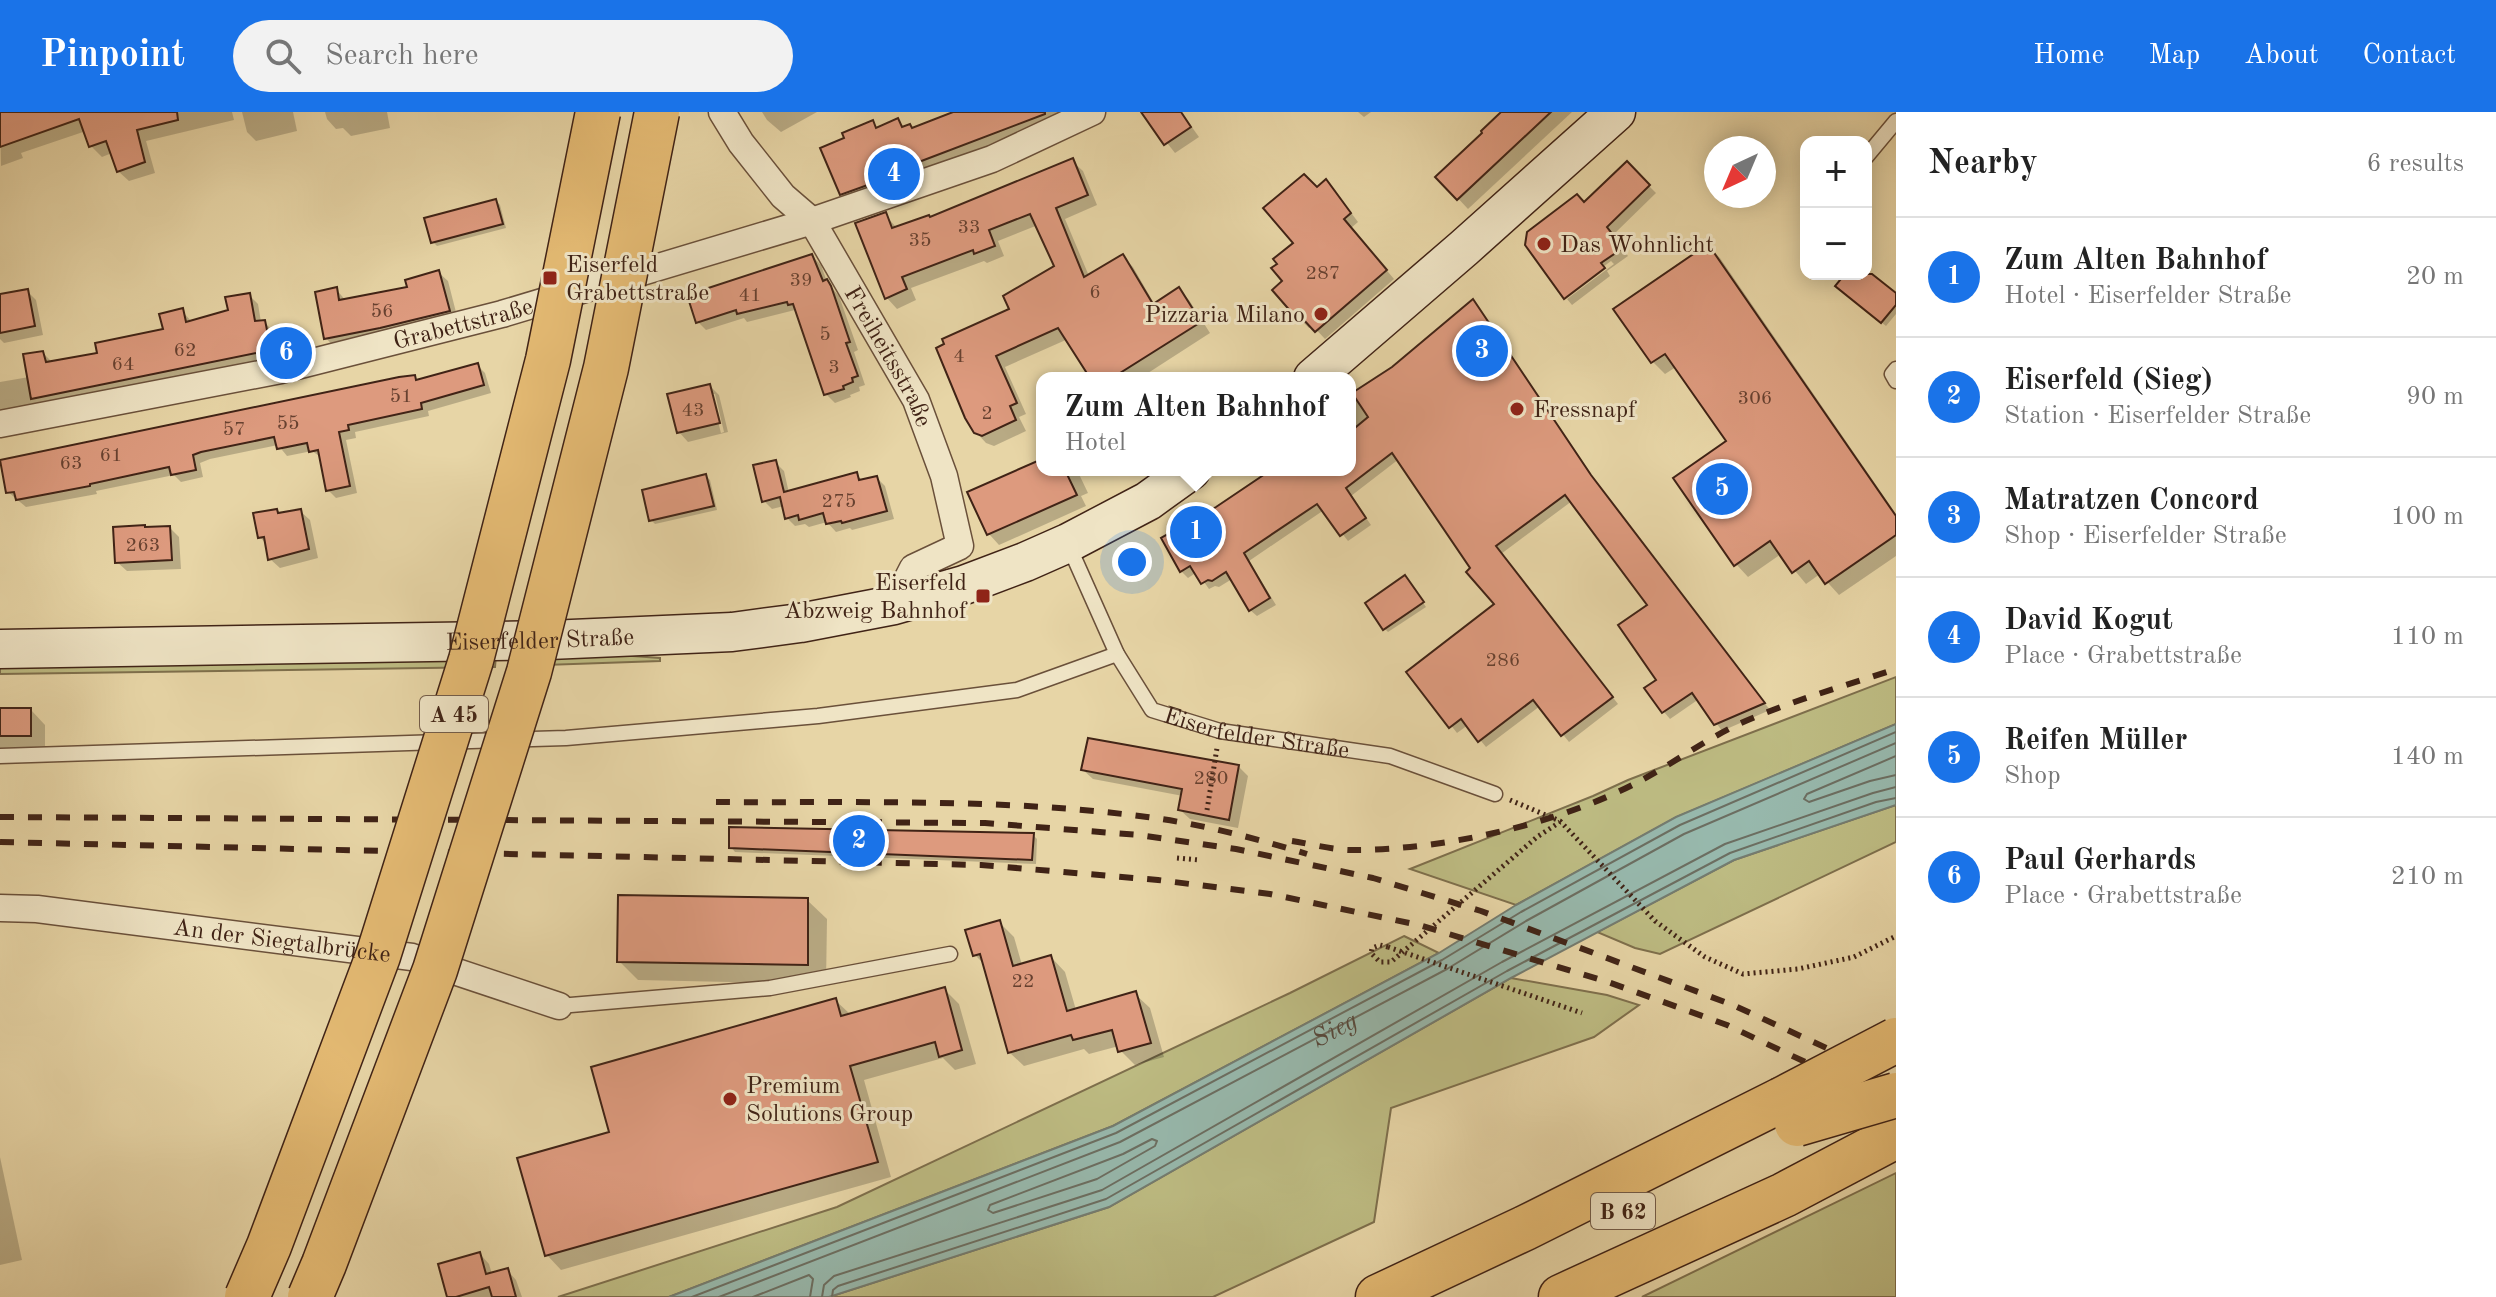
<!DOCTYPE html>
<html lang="en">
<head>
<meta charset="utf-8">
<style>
  :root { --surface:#fff; --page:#f2f2f2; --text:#222; --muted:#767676; --line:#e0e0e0; --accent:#1a73e8 }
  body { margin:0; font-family:"Old Standard TT",serif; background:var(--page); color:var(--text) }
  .controls { position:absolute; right:24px; top:24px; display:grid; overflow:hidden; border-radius:16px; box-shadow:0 4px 20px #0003 }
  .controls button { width:72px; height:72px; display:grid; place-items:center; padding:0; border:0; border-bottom:2px solid var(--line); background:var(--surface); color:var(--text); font:40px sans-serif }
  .compass { position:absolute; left:1704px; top:24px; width:72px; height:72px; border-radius:50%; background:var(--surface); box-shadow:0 4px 20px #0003; rotate:224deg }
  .you { position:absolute; left:1132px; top:450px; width:28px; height:28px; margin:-20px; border:6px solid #fff; border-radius:50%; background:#1a73e8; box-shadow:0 0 0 12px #1a73e833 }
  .badge { display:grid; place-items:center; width:52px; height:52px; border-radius:50%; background:var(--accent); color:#fff; font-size:26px; font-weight:700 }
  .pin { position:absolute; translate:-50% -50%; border:4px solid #fff; box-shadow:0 2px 8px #0006 }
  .popup { position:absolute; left:1036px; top:260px; width:320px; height:104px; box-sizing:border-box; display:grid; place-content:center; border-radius:16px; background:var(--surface); filter:drop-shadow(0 2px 6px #0005); font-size:26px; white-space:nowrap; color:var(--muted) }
  .popup b { font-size:30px; color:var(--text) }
  .popup::after { content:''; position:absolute; left:50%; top:100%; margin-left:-16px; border:16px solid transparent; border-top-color:var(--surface) }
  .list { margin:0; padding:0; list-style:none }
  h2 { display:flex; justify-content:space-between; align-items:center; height:104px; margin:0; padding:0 32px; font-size:34px }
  h2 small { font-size:26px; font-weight:400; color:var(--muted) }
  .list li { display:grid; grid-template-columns:52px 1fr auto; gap:24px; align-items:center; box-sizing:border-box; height:120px; padding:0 32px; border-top:2px solid var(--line) }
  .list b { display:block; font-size:30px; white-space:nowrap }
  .list p { margin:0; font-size:26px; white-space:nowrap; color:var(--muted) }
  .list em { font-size:26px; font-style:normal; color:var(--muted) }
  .icon { flex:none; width:44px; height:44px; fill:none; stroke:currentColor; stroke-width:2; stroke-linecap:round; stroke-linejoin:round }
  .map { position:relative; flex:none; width:1896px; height:1185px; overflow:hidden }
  header { display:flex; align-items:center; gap:48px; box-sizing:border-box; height:112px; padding:0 40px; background:var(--accent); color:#fff }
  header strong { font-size:38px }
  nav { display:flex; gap:44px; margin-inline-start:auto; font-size:28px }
  .search { width:560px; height:72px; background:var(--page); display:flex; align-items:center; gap:20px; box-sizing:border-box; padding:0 28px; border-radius:44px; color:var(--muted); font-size:30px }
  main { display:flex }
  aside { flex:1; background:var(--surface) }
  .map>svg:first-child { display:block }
  .green { fill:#bdbb82; stroke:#7e6f4c; stroke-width:2 }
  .water { fill:#97b8ac; stroke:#747c70; stroke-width:2 }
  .shadow { fill:#0003; fill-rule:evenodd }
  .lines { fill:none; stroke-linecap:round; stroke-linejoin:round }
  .shore { stroke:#6c6e61; stroke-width:2 }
  .building { fill:#dd9a7e; stroke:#402316; stroke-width:2 }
  .lane-casing { stroke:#6a503a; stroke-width:17 }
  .street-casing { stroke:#6a503a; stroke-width:29 }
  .secondary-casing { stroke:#402316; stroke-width:41 }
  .highway-casing { stroke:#402316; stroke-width:47 }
  .path { stroke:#402316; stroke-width:5; stroke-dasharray:2 4; stroke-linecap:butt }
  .lane { stroke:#efe4c5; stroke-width:14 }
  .street { stroke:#efe4c5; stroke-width:26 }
  .secondary { stroke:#efe4c5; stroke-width:38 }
  .highway { stroke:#e4ba73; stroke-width:44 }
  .rail { stroke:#402316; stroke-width:6; stroke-dasharray:14 14; stroke-linecap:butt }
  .highway-bridge-casing { stroke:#402316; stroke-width:47; stroke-linecap:butt }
  .path-bridge { stroke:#402316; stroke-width:5; stroke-dasharray:2 4; stroke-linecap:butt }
  .highway-bridge { stroke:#e4ba73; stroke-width:44 }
  .poi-dot { fill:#8f2418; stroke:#efe4c5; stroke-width:3 }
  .labels { text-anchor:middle; stroke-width:6; stroke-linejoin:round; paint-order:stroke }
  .number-label { font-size:20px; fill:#674130 }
  .shield { fill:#efe4c5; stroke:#745d4a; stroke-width:2 }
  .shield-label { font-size:22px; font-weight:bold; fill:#402316 }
  .poi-label { font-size:24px; fill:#402316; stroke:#efe4c5; text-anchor:start }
  .street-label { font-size:24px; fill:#402316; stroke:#efe4c5 }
  .water-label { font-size:26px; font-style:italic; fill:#56483c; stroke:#efe4c5 }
</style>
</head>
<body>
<header>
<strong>Pinpoint</strong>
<div class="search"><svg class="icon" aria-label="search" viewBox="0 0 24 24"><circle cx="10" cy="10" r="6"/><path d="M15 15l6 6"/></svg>Search here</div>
<nav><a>Home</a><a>Map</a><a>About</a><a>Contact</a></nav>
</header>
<main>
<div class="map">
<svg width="1896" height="1185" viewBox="0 0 1896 1185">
  <rect width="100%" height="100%" fill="#e7d5a6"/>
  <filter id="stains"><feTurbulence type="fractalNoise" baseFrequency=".0025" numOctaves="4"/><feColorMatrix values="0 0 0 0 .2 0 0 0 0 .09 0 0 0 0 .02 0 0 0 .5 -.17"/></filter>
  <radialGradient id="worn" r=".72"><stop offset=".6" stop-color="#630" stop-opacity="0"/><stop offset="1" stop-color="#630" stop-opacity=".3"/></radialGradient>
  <g class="green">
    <polygon points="496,543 495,555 0,562 0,553"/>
    <polygon points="619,543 660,546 660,549 545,553 545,544"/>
    <polygon points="1896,565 1896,612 1677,705 1516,793 1410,757 1593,684 1628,668"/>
    <polygon points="1896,693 1896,730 1660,842 1635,836 1597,820 1734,748"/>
    <polygon points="1404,824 1439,841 1113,1014 669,1185 558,1185 837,1095 1290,881"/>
    <polygon points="1511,866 1607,883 1639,893 1594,925 1391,996 1374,1110 1213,1185 829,1185 1109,1095"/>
    <polygon points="1896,1061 1896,1185 1642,1185"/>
  </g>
  <polygon class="water" points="1896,612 1896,693 1734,748 1511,866 1109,1095 829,1185 669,1185 1113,1014 1439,841 1516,793 1676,705"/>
  <g class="shadow">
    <polygon points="0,0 232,0 234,8 146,29 155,61 129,69 118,59 112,41 102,45 91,34 86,19 21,41 23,46 1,54"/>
    <polygon points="242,0 293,0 297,19 256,29 247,20"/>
    <polygon points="325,0 387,0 390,16 351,24 343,16 336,17 327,7"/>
    <polygon points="762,0 817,0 781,20 767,8"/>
    <polygon points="958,0 1059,0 1061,4 1026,21 850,90 841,81 847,27 872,10 878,17 898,9 905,16 913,17"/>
    <polygon points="1160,0 1181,0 1199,25 1175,41 1149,8"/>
    <polygon points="1358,0 1371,0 1364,5"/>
    <polygon points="1505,0 1572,0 1468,97 1438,65"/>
    <polygon points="1072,49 1083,59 1097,93 1065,107 1089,164 1123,145 1133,155 1155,193 1179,178 1189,188 1210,221 1148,261 1150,266 1092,266 1068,227 1005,255 1026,302 1019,305 1026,319 994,334 986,331 975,319 967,305 1012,198 1056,154 1038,113 998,129 1004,144 987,151 984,149 911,176 916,188 897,197 887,186 858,112 885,103 897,116 930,107"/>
    <polygon points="1627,52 1656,81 1613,123 1628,144 1607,159 1610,164 1572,193 1567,187 1614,152 1611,149 1564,184 1585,92"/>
    <polygon points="1317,78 1334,78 1358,110 1351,116 1394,167 1325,227 1312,213 1309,216 1300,207 1285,169 1296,131"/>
    <polygon points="496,89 500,93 506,116 437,134 433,130"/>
    <polygon points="1708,134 1720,146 1896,402 1896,444 1839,483 1820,462 1806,472 1781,442 1748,465 1736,452 1728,330 1676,255 1665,262 1653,250 1616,198"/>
    <polygon points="812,144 821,153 827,170 839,184 858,238 854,240 865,273 859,275 860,279 850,283 851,285 835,291 826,282 795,198 747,210 744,206 706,218 698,210"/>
    <polygon points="438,160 448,169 458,208 335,236 326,226 336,177 346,189 409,176"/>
    <polygon points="1866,160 1896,184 1896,202 1886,214 1842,178 1847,162 1866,162"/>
    <polygon points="27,179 36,188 43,223 4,231 0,227 0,184"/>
    <polygon points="249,183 258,192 261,210 264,210 273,219 279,247 0,304 0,270 29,265 43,241 53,251 100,242 165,219 182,199 192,210 230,199"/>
    <polygon points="1473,189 1598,372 1770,598 1722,619 1699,587 1670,607 1664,600 1647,576 1659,569 1650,493 1572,389 1501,442 1618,592 1569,630 1540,594 1486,635 1468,613 1457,621 1409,560 1497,492 1399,347 1351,384 1371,413 1348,429 1324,398 1249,449 1276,493 1257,504 1250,498 1232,467 1219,475 1215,474 1209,477 1197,460 1188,466 1181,459 1217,397 1275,358 1350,358 1350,294"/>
    <polygon points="477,253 485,261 491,281 428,299 429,304 355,320 356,326 346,328 357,381 336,386 328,378 322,346 312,339 287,344 278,333 210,347 200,351 203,365 181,370 174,363 96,379 97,382 26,395 8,380 414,265 419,270"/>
    <path d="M710,274L719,283L728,320L688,330L679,320ZM711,282H715L724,320L721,321Z"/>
    <polygon points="1042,349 1042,358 1082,358 1078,360 1088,381 1081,384 1086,394 999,433 989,422 970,381"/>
    <polygon points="775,350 784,359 789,381 856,362 863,369 877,366 885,374 894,407 852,418 850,416 836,420 827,410 809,415 805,412 795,414 787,406 784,394 772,397 764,389"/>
    <polygon points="706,364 710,368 717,398 655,412 651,408"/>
    <polygon points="276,399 281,403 300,399 310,408 318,446 280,456 270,447 267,433 260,425"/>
    <polygon points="170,416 179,425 181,457 127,459 117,450"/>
    <polygon points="1409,470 1426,495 1388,520 1384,516"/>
    <polygon points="0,598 31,598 45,613 45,638 0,637"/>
    <polygon points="1238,654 1248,664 1238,716 1190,707 1180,698 1183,684 1093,667 1083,658"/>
    <polygon points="1033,723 1037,727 1036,752 735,740 731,735"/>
    <polygon points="807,788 827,807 826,872 638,868 619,849"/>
    <polygon points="999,810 1014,825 1022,853 1051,845 1065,860 1076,898 1135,882 1150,896 1164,945 1135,953 1120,938 1119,934 1089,942 1084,937 1024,954 1009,940 985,853 975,843"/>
    <polygon points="944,877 959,892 976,952 955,958 943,946 864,968 891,1065 561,1158 547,1143 612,1021 835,888 850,902"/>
    <polygon points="0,1045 22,1148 0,1153"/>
    <polygon points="480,1142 489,1152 492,1162 507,1158 516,1168 522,1185 449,1185"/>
  </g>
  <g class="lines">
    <g class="shore">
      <polyline points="1896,644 1807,682 1804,687 1809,690 1870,669 1896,663"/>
      <polygon points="1152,1027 1157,1029 1155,1034 1097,1067 993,1101 988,1098 990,1093 1123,1042"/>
      <polyline points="692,1185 1116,1021 1442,848 1521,800 1680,713 1896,620"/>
      <path id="s1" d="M719,1185L1120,1030L1447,857L1526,809L1684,722L1896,631"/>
      <polyline points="753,1185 809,1163 813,1167 810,1185"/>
      <polyline points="822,1185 824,1173 834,1164 1102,1078 1502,850 1725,732 1873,681 1896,675"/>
      <polyline points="832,1185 833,1178 838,1174 1106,1087 1507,859 1730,741 1876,690 1896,686"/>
    </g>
  </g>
  <g class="building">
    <polygon points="0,0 177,0 178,8 137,18 145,50 117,60 106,29 89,35 79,7 0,35"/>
    <polygon points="953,0 1045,0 1045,2 924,48 888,62 890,65 840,83 820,36 844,26 842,21 873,8 876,16 898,6 902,15 910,12 912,16"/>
    <polygon points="1141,0 1181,0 1191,15 1164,33"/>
    <polygon points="1501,0 1551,0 1457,88 1435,65 1482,21 1481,19"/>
    <polygon points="1073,46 1088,83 1056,96 1084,165 1123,142 1153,192 1179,175 1201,210 1112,266 1090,266 1058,216 996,244 1017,291 1010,294 1016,308 982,324 974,321 965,306 936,236 944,232 942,227 1009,197 1003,184 1054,154 1030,102 989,118 995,134 974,142 973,138 902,165 907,177 885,187 855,111 886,100 892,116 929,103 930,105"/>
    <polygon points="1627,49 1650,73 1607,115 1623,136 1601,151 1605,156 1564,187 1525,133 1527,120 1577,82 1584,90"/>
    <polygon points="1304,62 1317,75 1326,67 1351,101 1344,107 1387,158 1315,220 1302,206 1299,209 1272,178 1282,169 1271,156 1277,152 1273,147 1293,131 1263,96"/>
    <polygon points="496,87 503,112 431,131 424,106"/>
    <polygon points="1708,132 1896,404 1896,423 1825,472 1809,449 1792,461 1770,429 1734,454 1673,366 1726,329 1665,242 1651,251 1613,197"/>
    <polygon points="812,142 823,169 827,167 831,174 850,230 846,231 858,264 852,266 853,270 843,274 844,277 824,283 793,192 788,193 787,190 737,202 736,198 696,211 687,183"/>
    <polygon points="439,158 450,199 380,216 324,227 315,180 337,175 339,188 407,175 405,168"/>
    <polygon points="1845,162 1872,162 1896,181 1896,193 1881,211 1835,174"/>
    <polygon points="28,177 35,214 0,221 0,182"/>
    <polygon points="250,181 255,209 265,208 271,238 31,287 23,242 43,239 46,250 97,241 95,231 163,217 159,202 183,196 186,210 228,198 225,185"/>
    <polygon points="1473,187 1591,363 1765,591 1714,613 1692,581 1662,601 1644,576 1656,568 1618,513 1647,493 1565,383 1496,434 1613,585 1561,624 1533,588 1478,630 1461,607 1449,616 1406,560 1494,492 1466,460 1470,456 1392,341 1346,376 1366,406 1340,424 1317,392 1244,441 1270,486 1249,499 1226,460 1212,469 1208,468 1201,472 1190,454 1180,460 1161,426 1216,395 1271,358 1350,358 1350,320 1368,305 1352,281 1392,255"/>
    <polygon points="478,251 484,273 421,291 422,297 348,313 349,318 339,320 350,374 326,379 318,338 309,340 307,331 277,337 274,325 201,340 193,343 196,358 171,363 169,355 90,372 90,374 16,388 14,380 6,381 0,348 399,265 415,263 416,268"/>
    <polygon points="710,272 720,311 677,321 667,282"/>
    <polygon points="1042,347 1042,358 1065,358 1077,383 987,423 967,380"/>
    <polygon points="776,348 784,380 857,360 859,368 877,364 887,399 842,411 841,409 826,412 823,401 799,408 798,403 785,407 780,385 762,390 753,353"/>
    <polygon points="706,362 714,394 649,409 642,378"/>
    <polygon points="277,397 278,401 301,397 309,437 268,448 264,425 258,426 253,401"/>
    <polygon points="145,413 145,415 170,414 172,448 115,451 113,415"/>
    <polygon points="1405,463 1424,490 1383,518 1365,491"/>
    <rect x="0" y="596" width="31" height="28"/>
    <polygon points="1088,626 1239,653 1229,708 1178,698 1182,677 1081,658"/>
    <polygon points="729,715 1034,721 1032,748 729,736"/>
    <polygon points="618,783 808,786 808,853 617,850"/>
    <polygon points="1000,808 1013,854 1051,843 1067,899 1136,879 1151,931 1118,940 1112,918 1073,928 1071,923 1008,941 980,842 973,844 965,818"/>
    <polygon points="945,875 962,938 939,945 935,930 850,954 878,1050 545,1144 517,1046 609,1020 591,955 836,886 841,904"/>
    <polygon points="480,1140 486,1162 508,1156 516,1185 492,1185 489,1175 456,1185 447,1185 438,1152"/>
  </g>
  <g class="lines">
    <g class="lane-casing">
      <g id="lane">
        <polyline points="1866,45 1896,9"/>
        <polyline points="1896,257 1892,262 1896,269"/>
        <path id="s2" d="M1068,432L1117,542L1152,598L1220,619L1390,644L1495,682"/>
        <polyline points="0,644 566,626 818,604 1017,578 1117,542"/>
        <polyline points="559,894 770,876 950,842"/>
      </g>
    </g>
    <g class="street-casing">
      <g id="street">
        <path id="s3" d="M722,0L741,31L783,84L812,109L916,288L944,364L960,434L913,456L894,493"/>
        <path id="s4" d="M0,312L281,258L502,202L812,109L992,47L1092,0"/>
        <path id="s5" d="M0,796L37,797L412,845L559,894"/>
      </g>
    </g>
    <g class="secondary-casing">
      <g id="secondary">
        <polyline points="1313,266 1464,136 1616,0"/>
        <path id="s6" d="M0,537L549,528L732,520L800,511L894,493L964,473L1025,450L1068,431L1148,389L1191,358"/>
      </g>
    </g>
    <g class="highway-casing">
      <g id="highway">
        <polyline points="1378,1185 1525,1116 1781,988"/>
        <polyline points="1561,1185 1784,1083 1896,1024"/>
      </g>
    </g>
    <g class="path">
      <polyline points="1510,688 1560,709 1655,809 1705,845 1743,862 1798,857 1854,845 1896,824"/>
      <polyline points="1207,698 1217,636"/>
      <polyline points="1177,746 1199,748"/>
      <polyline points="1388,835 1380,833 1372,836 1371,841 1380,850 1391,850 1537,725 1560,710"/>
    </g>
    <use href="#lane" class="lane"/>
    <use href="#street" class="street"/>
    <use href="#secondary" class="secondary"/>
    <use href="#highway" class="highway"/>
    <g class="rail">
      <path d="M716,690C859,691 1005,686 1147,705C1201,712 1255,726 1307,742"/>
      <polyline points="0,705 985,711 1139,723 1236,737 1373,766 1481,799 1733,893 1896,968"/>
      <path d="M1292,729C1311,732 1333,738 1352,738C1444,738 1559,712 1640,669C1674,651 1706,627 1741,611C1791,589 1844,574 1896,557"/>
      <polyline points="0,730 981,753 1158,768 1270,782 1419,813 1608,870 1727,913 1896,993"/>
    </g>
    <g class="highway-bridge-casing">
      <g id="highway-bridge">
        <polyline points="1781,988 1896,928"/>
        <polyline points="1797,1012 1896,983"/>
        <polyline points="247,1185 269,1134 378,844 471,548 548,248 598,0"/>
        <polyline points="310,1185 324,1152 435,858 529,560 606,256 657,0"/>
      </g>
    </g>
    <polyline class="path-bridge" points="1388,835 1582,901"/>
    <use href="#highway-bridge" class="highway-bridge"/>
  </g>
  <g class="poi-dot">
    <circle cx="1544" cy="132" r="8"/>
    <rect x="542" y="158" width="16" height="16" rx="4"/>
    <circle cx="1321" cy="202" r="8"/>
    <circle cx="1517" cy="297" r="8"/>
    <rect x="975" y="476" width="16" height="16" rx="4"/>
    <circle cx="730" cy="987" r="8"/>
  </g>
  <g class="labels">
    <g class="number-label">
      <text x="969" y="121">33</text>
      <text x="920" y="134">35</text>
      <text x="1323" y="167">287</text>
      <text x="801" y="174">39</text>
      <text x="1095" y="186">6</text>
      <text x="750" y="189">41</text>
      <text x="382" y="205">56</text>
      <text x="825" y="228">5</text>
      <text x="185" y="244">62</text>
      <text x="959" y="250">4</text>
      <text x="123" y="258">64</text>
      <text x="834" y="261">3</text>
      <text x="401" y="290">51</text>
      <text x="1755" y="292">306</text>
      <text x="693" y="304">43</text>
      <text x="987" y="307">2</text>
      <text x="288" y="317">55</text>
      <text x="234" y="323">57</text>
      <text x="111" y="349">61</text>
      <text x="71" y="357">63</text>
      <text x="839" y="395">275</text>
      <text x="143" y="439">263</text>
      <text x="1503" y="554">286</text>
      <text x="1211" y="672">280</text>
      <text x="1023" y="875">22</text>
    </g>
    <g class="shield">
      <rect x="420" y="584" width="68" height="36" rx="6"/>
      <rect x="1591" y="1081" width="64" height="36" rx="6"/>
    </g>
    <g class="shield-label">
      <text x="454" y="610">A 45</text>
      <text x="1623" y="1107">B 62</text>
    </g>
    <g class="poi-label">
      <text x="1560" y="140">Das Wohnlicht</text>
      <text x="566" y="160">Eiserfeld<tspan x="566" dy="28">Grabettstraße</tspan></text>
      <text x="1305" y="210" text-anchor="end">Pizzaria Milano</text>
      <text x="1533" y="305">Fressnapf</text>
      <text x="967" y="478" text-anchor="end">Eiserfeld<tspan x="967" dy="28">Abzweig Bahnhof</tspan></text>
      <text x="746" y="981">Premium<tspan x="746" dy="28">Solutions Group</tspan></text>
    </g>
    <g class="street-label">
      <text dy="8" stroke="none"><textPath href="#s4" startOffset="474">Grabettstraße</textPath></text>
      <text dy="8" stroke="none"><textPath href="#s3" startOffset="298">Freiheitsstraße</textPath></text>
      <text dy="8" stroke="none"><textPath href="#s6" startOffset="540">Eiserfelder Straße</textPath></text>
      <text dy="8" stroke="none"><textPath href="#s2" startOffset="294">Eiserfelder Straße</textPath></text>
      <text dy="8" stroke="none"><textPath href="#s5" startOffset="284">An der Siegtalbrücke</textPath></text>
    </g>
    <g class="water-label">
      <text dy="9" stroke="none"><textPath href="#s1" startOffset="672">Sieg</textPath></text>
    </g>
  </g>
  <rect width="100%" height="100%" filter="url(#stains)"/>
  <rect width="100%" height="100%" fill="url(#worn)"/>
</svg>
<div class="controls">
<button>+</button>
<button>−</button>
</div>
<svg class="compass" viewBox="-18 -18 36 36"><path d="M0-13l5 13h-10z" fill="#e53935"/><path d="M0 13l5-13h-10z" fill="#767676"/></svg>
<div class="you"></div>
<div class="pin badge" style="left:1196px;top:420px">1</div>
<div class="popup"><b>Zum Alten Bahnhof</b>Hotel</div>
<div class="pin badge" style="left:859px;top:729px">2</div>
<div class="pin badge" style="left:1482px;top:239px">3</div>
<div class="pin badge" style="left:894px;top:62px">4</div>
<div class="pin badge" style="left:1722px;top:377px">5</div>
<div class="pin badge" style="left:286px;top:241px">6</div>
</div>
<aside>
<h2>Nearby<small>6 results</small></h2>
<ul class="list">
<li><span class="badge">1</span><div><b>Zum Alten Bahnhof</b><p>Hotel · Eiserfelder Straße</p></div><em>20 m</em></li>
<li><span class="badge">2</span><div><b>Eiserfeld (Sieg)</b><p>Station · Eiserfelder Straße</p></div><em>90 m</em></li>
<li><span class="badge">3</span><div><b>Matratzen Concord</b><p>Shop · Eiserfelder Straße</p></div><em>100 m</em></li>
<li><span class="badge">4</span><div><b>David Kogut</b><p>Place · Grabettstraße</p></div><em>110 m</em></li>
<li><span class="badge">5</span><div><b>Reifen Müller</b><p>Shop</p></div><em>140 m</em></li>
<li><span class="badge">6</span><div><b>Paul Gerhards</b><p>Place · Grabettstraße</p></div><em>210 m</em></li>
</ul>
</aside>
</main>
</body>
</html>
